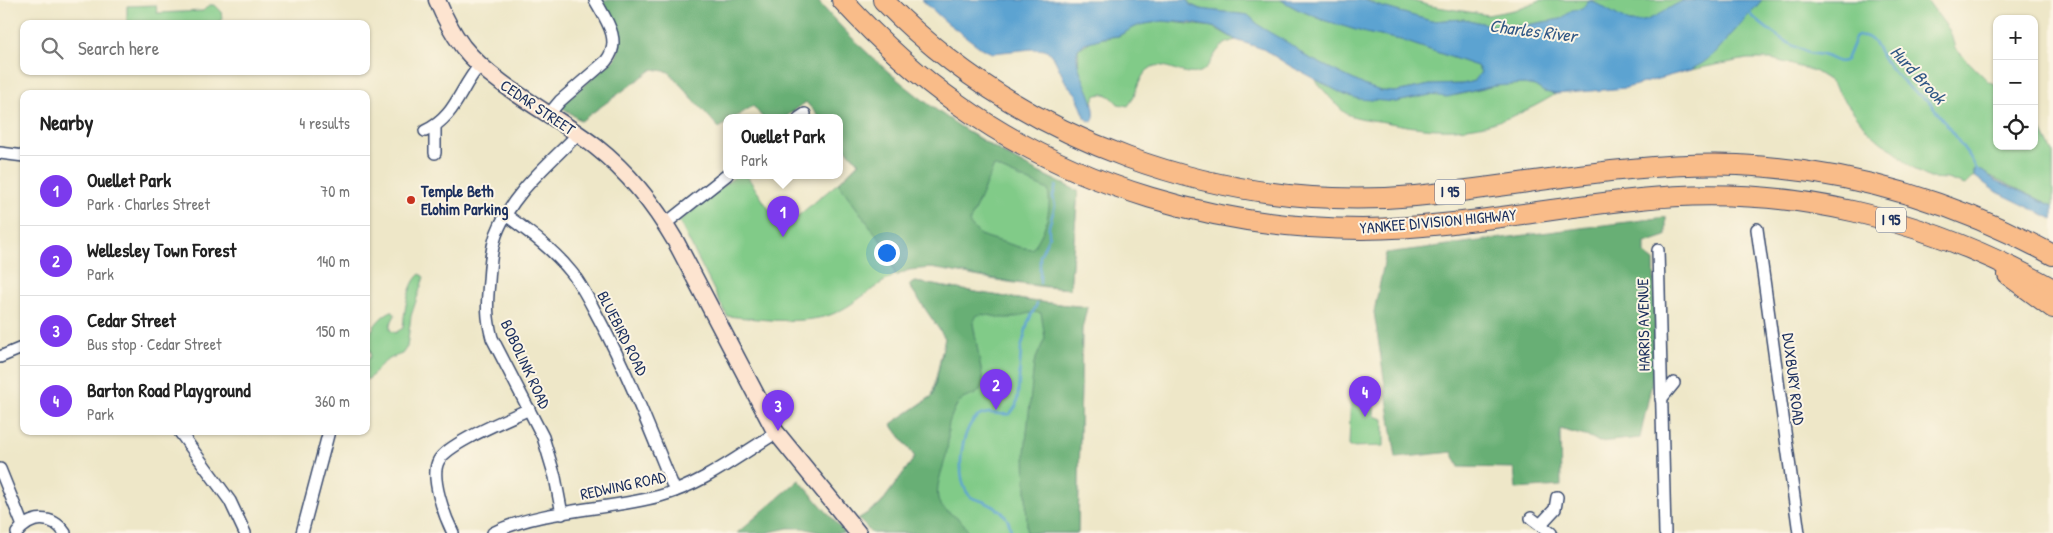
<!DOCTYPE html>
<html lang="en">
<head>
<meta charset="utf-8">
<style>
  :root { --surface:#fff; --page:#f2f2f2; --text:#222; --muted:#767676; --line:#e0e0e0; --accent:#7c3aed }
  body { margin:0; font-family:"Patrick Hand",sans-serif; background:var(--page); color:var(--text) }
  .controls { position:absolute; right:15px; top:15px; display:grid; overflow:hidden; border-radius:10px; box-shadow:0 1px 4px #0004 }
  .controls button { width:45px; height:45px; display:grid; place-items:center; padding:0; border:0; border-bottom:1px solid var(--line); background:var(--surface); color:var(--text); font:25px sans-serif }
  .you { position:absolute; left:886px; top:252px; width:18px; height:18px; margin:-12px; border:4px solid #fff; border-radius:50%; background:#1a73e8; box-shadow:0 0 0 8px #1a73e833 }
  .badge { display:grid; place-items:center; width:32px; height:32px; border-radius:50%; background:var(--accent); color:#fff; font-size:16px; font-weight:700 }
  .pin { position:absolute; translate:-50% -41px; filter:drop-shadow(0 1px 2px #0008) }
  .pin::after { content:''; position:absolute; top:26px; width:18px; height:15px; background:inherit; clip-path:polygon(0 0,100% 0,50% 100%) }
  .popup { position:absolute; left:723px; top:114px; width:120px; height:65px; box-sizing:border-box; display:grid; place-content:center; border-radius:10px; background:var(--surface); filter:drop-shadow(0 1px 4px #0005); font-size:16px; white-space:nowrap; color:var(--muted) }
  .popup b { font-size:19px; color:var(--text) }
  .popup::after { content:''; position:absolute; left:50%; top:100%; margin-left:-10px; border:10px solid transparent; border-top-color:var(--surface) }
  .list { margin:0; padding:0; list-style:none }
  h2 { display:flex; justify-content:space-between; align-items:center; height:65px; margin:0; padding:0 20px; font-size:21px }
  h2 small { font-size:16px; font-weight:400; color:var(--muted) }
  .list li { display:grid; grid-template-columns:32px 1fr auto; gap:15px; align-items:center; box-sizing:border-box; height:70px; padding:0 20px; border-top:1px solid var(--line) }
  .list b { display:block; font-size:19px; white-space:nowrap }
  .list p { margin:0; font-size:16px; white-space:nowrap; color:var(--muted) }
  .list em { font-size:16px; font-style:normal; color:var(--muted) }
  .icon { flex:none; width:28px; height:28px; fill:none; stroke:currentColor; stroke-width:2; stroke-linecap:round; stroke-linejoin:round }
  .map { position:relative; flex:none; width:2053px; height:533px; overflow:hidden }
  .search { position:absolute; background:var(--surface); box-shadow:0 1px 4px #0004; left:20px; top:20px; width:350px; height:55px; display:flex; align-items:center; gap:12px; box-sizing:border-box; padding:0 18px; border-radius:10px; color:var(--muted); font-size:19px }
  .panel { position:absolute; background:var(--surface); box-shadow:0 1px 4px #0004; left:20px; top:90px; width:350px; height:345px; border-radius:10px }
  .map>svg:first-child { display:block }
  .green { fill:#81cb88; stroke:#4e7d73 }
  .forest { fill:#68af74; stroke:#426f69; fill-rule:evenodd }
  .water { fill:#5ba3d1; stroke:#3b6998 }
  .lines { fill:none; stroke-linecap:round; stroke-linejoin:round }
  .stream { stroke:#5ba3d1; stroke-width:2.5 }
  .minor-casing { stroke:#3b4b6e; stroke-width:14 }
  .secondary-casing { stroke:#3b4b6e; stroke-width:19 }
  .motorway-casing { stroke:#3b4b6e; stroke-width:22 }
  .minor { stroke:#fff; stroke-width:11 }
  .secondary { stroke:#fde4d0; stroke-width:16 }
  .motorway { stroke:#f9bc89; stroke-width:20 }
  .poi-dot { fill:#c8321e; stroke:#fcf5e5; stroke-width:2 }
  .labels { text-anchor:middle; stroke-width:4; stroke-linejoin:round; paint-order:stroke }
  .shield { fill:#fcf5e5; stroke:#5e6a86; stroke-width:1 }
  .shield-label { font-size:15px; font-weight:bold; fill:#1b2f5e }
  .street-label { font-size:16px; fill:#1b2f5e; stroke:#fcf5e5 }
  .poi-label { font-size:16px; font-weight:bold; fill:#1b2f5e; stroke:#fcf5e5; text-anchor:start }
  .water-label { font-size:18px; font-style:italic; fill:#315886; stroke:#fcf5e5 }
</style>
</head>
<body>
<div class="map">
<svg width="2053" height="533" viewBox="0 0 2053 533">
  <rect width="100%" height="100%" fill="#fcf5e5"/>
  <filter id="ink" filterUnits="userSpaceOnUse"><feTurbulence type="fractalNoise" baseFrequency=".02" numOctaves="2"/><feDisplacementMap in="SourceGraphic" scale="10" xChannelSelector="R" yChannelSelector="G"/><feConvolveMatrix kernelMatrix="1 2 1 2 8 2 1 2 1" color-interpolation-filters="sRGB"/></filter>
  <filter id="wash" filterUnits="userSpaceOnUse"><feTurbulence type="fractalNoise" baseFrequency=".0096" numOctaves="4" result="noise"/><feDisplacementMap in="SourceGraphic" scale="20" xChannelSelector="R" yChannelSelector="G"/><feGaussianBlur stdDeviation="1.12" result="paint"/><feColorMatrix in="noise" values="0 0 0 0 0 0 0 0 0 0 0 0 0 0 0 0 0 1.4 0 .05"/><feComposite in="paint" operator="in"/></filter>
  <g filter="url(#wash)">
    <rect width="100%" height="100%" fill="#eee7c8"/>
    <g class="green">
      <polygon points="1188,0 1281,0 1297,9 1323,20 1366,33 1401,40 1471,64 1477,66 1481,72 1474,81 1463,84 1430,85 1395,92 1381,91 1366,86 1307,57 1295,48 1262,28 1248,15 1200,9 1190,4"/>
      <path d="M1365,0H1409L1431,6L1488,15L1514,10L1541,0H1684C1670,9 1648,26 1630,22C1617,19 1604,8 1592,1L1585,5L1582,9L1569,13L1561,19L1521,26L1499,27L1464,19L1431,21L1379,6Z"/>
      <path d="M1762,0H1927L1950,31L1955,48L1988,81L1997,85V146H2034V122L2043,132L2053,152V206L1978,170H1974V176L1965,185L1947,179L1930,178L1916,171L1895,151L1882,143L1868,131L1830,81L1814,71L1772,59H1747L1690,70C1720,54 1738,24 1762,0Z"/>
      <polygon points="156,5 157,13 203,11 209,5 215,5 221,11 222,19 219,24 127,24 127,6"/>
      <path d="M1163,21L1213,27L1236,40C1210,45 1215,69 1197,73C1182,76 1163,61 1152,67C1137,75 1138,95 1128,106L1118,104C1111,96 1106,91 1095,96L1092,105L1079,68L1078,49L1093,40L1118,36L1139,25Z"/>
      <path d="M725,69L959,126L1025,166L1078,191L1070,289C1040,287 1010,283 980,277C961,274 939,266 920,268C885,271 861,304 830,315C800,325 758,319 727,316L679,221L736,176H747L782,229L838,183L858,163L839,141V118H820L806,102L784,118H763Z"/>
      <path d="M1313,78L1345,95L1396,102L1430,95H1458L1494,86L1524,84L1535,86L1544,92L1556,94C1495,131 1454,136 1385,122C1373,120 1358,119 1347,114C1338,109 1322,87 1313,78Z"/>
      <path d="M420,274L424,277L411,316L407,347L402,354C393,357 386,360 380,366C374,371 374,377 366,380V361C375,354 368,352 368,344C367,332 382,314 392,311L395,315L390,325V330L395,333L403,328C404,313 408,283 420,274Z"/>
      <polygon points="915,282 1030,301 1087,307 1082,329 1078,533 872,533 858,519 880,505 915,457 891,424 932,396 945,338 909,285"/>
      <polygon points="1351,386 1375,387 1374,416 1384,419 1384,446 1349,447"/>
    </g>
    <g class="forest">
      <path d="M602,0H817C888,83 978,147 1078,191L1070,289L1025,284L931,268L909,270L896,276L884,245L838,183L859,163L839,141V118H820L806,102L784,118H763L753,106L734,118H727V123L719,128L669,72L653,69L581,121L560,106L615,59C627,38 612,19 602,0ZM994,166L1048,190C1052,210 1045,233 1032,249L1019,247L980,235L969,223Z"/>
      <polygon points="1666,217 1666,236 1645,243 1645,254 1654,261 1656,363 1640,438 1599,442 1592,438 1560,429 1561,486 1516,489 1514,468 1459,467 1452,452 1396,458 1374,312 1386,253"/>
      <path d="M915,282L1030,301L1087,307L1082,329L1078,533H1027L1025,452L1034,363L1045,338L1041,313C1029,310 1021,318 1009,318C998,319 988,313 977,315L973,323L983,380C981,401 965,392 957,405C954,410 951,417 949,423C947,431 949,441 947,450C945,466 935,483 938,499C940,513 965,516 968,533H872L858,519L880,505L915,457L891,424L933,396L945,338L909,285Z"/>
      <polygon points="799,480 845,533 822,533 803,528 788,528 766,533 737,533"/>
    </g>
    <g class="water">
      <path d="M922,0H1188L1190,5L1200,9L1248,15L1262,28L1290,44L1307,57L1366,86L1381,91L1395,92L1430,85L1463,84L1474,81L1481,72L1477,66L1471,64L1401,40L1366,33L1323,20L1297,9L1281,0H1365L1379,6L1431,21L1464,19L1499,27L1521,26L1561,19L1572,10L1582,9L1588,1H1592L1629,22C1651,24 1664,9 1683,1C1692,0 1748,0 1762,0L1716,52L1703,63L1690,70L1626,88L1556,94L1544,92L1535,86L1524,84L1494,86L1447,97L1430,95L1396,102L1359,99L1345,95L1290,66L1263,49L1236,40L1217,28L1192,23L1163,21L1139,25L1118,36L1106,37L1085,43L1078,49C1071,70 1103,105 1092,122L1086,119L1076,94L1066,83L1055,60L1047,50L1032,49L992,53L981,48L946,22Z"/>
      <polygon points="1974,170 1982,171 1995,180 2053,206 2053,219 1995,191 1974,176"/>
    </g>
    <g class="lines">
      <g class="stream">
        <path d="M1748,12C1764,28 1788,45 1809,53C1814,54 1820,54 1825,56C1833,58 1838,65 1846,60L1855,38L1858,36C1873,33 1878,51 1885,61C1893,71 1902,82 1912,90C1919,96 1926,98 1932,105L1970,157L1978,171"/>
        <polyline points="1040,283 1040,256 1049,236 1049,226 1055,206 1053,196 1056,186"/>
        <path d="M1011,533C1010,515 999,508 982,501C979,500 974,499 971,497C954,483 960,429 977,417C989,409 998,416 1010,414L1016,406L1018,394L1021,349L1028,322L1037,304"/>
      </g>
    </g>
  </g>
  <g filter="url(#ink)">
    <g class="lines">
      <g class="minor-casing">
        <g id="minor">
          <path d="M549,114L560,101L606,61C623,41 605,18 595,0"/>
          <polyline points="799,118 805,114"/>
          <polyline points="435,126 435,153"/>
          <path d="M425,131C456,117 459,89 480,65"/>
          <polyline points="0,153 24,156"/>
          <path d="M506,215C529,232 554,250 572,273C583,287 591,304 599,319C629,375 651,433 675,491"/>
          <polyline points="665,224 727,175"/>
          <polyline points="1757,229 1799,533"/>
          <polyline points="1658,250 1665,533"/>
          <polyline points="0,357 24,347"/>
          <polyline points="1661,399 1674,383"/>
          <polyline points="179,431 230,501 245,533"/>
          <polyline points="0,469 23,526"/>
          <path d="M562,514L555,477L543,437L492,338C486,316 487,303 489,281C490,265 491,250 496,235C511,194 549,164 578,134"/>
          <polyline points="1531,518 1551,533"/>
          <polyline points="1541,524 1555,509 1557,497"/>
          <path d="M17,533C30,516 52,514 65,533"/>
          <polyline points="302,533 329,431"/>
          <path d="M453,533C445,517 429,476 439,460C450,442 509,419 529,409"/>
          <path d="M493,533C540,509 608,510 660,496C703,484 738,456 776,433"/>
        </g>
      </g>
      <g class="secondary-casing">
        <path id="secondary" d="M437,0C444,17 452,32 463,47C495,87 555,115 596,147C629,173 655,206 676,242L775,431L858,533"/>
      </g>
      <g class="motorway-casing">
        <g id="motorway">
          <path d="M842,0C877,38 915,74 958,104C1074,187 1220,229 1362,229C1455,228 1548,208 1640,199C1786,183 1926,218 2053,289"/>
          <path d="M883,0C1020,141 1220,213 1415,196C1523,186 1630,161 1738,165C1849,170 1956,202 2053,255"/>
          <polyline points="2008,275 2053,308"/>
        </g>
      </g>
      <use href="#minor" class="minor"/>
      <use href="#secondary" class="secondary"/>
      <use href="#motorway" class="motorway"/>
    </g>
  </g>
  <circle class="poi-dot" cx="411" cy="200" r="5"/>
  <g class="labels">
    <g class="shield">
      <rect x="1435" y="179.5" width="30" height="25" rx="4"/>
      <rect x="1876" y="207.5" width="30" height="25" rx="4"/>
    </g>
    <g class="shield-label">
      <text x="1450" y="197">I 95</text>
      <text x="1891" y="225">I 95</text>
    </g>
    <g class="street-label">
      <text transform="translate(538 107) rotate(34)" y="6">CEDAR STREET</text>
      <text transform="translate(1438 221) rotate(-5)" y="6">YANKEE DIVISION HIGHWAY</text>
      <text transform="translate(1643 325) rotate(-91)" y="6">HARRIS AVENUE</text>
      <text transform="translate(623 333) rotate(63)" y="6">BLUEBIRD ROAD</text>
      <text transform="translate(526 364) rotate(65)" y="6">BOBOLINK ROAD</text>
      <text transform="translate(1794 379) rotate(83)" y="6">DUXBURY ROAD</text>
      <text transform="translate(623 485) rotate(-12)" y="6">REDWING ROAD</text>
    </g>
    <g class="poi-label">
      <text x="421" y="197">Temple Beth<tspan x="421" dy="18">Elohim Parking</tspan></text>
    </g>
    <g class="water-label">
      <text transform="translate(1533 31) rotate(7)" y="6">Charles River</text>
      <text transform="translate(1918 75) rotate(47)" y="6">Hurd Brook</text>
    </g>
  </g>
</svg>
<div class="controls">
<button>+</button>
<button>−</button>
<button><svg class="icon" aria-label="locate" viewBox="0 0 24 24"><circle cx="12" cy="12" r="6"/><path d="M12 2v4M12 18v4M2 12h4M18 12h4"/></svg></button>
</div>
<div class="you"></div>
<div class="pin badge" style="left:783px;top:237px">1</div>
<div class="popup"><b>Ouellet Park</b>Park</div>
<div class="pin badge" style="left:996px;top:410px">2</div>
<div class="pin badge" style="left:778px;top:431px">3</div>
<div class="pin badge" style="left:1365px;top:417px">4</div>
<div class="search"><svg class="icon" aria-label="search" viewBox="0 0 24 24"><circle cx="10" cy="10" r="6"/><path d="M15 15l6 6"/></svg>Search here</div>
<section class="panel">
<h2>Nearby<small>4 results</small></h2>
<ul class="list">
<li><span class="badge">1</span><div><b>Ouellet Park</b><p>Park · Charles Street</p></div><em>70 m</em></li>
<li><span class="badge">2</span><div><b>Wellesley Town Forest</b><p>Park</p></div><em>140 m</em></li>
<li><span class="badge">3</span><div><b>Cedar Street</b><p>Bus stop · Cedar Street</p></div><em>150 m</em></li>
<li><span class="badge">4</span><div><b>Barton Road Playground</b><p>Park</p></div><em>360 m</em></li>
</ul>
</section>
</div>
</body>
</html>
